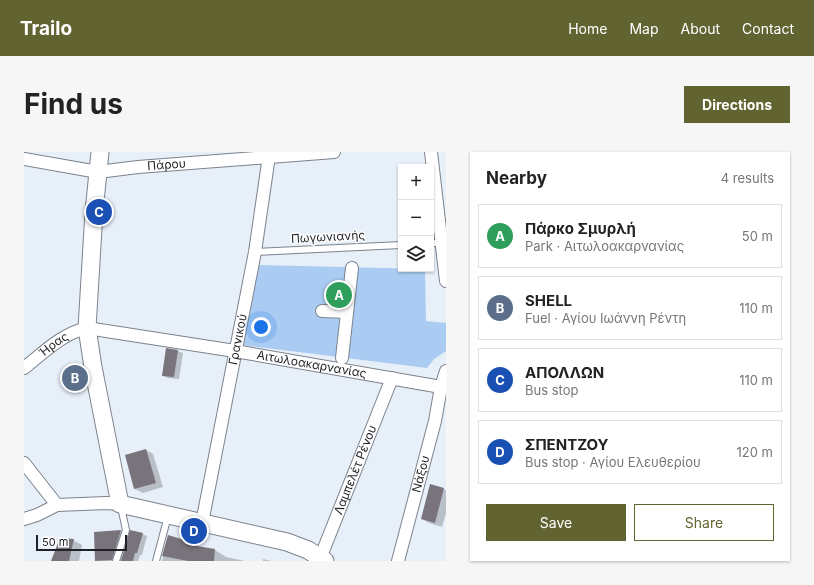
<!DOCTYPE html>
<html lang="en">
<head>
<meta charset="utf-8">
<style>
  :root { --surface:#fff; --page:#f6f6f6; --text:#222; --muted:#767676; --line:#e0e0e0; --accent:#616330 }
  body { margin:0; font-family:Inter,sans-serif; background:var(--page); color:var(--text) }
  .controls { position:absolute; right:12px; top:12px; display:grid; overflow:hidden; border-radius:0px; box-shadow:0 1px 3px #0004 }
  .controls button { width:36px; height:36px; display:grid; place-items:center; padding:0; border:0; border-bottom:1px solid var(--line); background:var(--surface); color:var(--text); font:20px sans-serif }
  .scale { position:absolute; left:12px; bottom:10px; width:91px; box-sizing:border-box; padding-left:4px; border:2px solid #1e2125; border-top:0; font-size:11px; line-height:14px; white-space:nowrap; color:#1e2125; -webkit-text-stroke:3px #fff; paint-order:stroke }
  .you { position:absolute; left:237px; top:175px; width:14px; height:14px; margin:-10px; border:3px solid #fff; border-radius:50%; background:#1a73e8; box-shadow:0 0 0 6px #1a73e833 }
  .badge { display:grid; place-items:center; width:26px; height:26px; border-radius:50%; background:var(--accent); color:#fff; font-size:13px; font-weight:700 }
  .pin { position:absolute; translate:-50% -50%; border:2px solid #fff; box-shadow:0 1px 4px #0006 }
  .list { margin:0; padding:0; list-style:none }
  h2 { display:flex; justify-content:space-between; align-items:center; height:52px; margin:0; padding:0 16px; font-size:17px }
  h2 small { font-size:13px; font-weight:400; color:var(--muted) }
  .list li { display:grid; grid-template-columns:26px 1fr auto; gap:12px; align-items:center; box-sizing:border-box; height:64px; margin:0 8px 8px; padding:0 8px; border:1px solid var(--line); border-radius:0px }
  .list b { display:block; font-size:15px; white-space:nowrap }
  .list p { margin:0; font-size:13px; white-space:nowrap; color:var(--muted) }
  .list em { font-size:13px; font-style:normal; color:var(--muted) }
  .actions { display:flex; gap:8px; padding:12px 16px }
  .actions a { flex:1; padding:9px 0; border:1px solid var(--accent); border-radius:0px; text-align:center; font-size:14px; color:var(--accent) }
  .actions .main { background:var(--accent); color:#fff }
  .icon { flex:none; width:22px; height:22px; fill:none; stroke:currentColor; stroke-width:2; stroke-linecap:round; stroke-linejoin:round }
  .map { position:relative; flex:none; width:422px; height:409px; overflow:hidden; border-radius:0px }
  header { display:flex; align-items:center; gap:24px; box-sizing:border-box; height:56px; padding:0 20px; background:var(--accent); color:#fff }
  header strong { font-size:19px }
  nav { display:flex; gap:22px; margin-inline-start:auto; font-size:14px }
  .intro { display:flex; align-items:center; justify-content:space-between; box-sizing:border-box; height:96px; padding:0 24px }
  h1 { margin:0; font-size:28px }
  .button { padding:10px 18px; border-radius:0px; background:var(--accent); color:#fff; font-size:14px; font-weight:700 }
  main { display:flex; gap:24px; padding:0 24px }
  aside { flex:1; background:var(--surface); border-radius:0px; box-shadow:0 1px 3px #0004 }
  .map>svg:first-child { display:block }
  .green { fill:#abccf2 }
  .shadow { fill:#0003 }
  .building { fill:#79737c }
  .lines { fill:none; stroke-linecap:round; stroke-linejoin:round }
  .lane-casing { stroke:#7c838c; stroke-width:8 }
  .street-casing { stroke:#7c838c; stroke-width:14 }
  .secondary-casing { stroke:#7c838c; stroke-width:19 }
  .lane { stroke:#fff; stroke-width:6 }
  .street { stroke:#fff; stroke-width:12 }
  .secondary { stroke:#fff; stroke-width:17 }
  .labels { text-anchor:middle; stroke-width:3; stroke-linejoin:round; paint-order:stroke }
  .street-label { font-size:12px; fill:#1e2125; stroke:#fff }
</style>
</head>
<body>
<header>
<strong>Trailo</strong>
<nav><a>Home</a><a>Map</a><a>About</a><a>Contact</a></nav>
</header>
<div class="intro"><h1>Find us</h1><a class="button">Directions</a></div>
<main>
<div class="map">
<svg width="422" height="409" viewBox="0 0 422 409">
  <rect width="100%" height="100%" fill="#e7eff9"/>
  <polygon class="green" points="235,113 401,117 402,169 422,171 422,199 410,207 403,216 219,193"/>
  <g class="shadow">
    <polygon points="154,199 159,201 155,227 144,226 139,223"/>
    <polygon points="57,221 59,222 61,229 48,233 46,232 44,224"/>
    <polygon points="122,298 129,302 139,335 119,341 111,337 102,304"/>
    <polygon points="407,334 422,338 422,361 418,375 405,371 398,367"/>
    <polygon points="97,379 106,384 118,382 123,384 118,403 116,403 114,409 78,409 71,405 71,381"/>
    <polygon points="144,384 167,391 176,396 191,398 202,405 221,409 138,409"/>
    <polygon points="49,388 58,393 55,409 29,409"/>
    <polygon points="239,407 248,409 239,409"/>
  </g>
  <g class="building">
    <polygon points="142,196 154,198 150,225 138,224"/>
    <polygon points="57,220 60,229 45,232 43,224"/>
    <polygon points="122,297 132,331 110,337 101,303"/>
    <polygon points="406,332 420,336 411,371 397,367"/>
    <polygon points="97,378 88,408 71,409 70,380"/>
    <polygon points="106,378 119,381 113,401 111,401 109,409 97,409"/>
    <polygon points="144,383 167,390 167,393 191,397 190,409 164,409 138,404"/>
    <polygon points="36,386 50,387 45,409 27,409"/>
  </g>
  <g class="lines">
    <g class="lane-casing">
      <g id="lane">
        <polyline points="407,91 417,91"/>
        <polyline points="231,100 377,93"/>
        <polyline points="92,409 102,378 97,355"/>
        <polyline points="132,409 144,364"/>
      </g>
    </g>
    <g class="street-casing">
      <g id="street">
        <polyline points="407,0 422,129"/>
        <path id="s1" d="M0,7L74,20L114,15L310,0"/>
        <polyline points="298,159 323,160"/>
        <polyline points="318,206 328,116"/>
        <path id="s2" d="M0,216C19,201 39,181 63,176L211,199L417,235"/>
        <polyline points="0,311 33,353"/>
        <polyline points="0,367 13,363 33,353 82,351 96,352"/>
        <path id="s3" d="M178,371L231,100L245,4"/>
        <path id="s4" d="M295,409L368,226"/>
        <path id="s5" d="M374,409L411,269L417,235L422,219"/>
      </g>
    </g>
    <g class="secondary-casing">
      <polyline id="secondary" points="76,0 70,60 63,176 69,215 96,352 263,390 284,398 301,409"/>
    </g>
    <use href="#lane" class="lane"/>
    <use href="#street" class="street"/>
    <use href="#secondary" class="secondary"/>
  </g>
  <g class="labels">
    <g class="street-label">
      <text dy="4" stroke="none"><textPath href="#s1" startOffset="144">Πάρου</textPath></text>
      <text transform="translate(304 85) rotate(-3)" y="4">Πωγωνιανής</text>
      <text dy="4" stroke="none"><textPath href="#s3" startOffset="187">Γρανικού</textPath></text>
      <text dy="4" stroke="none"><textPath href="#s2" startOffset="38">Ήρας</textPath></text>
      <text dy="4" stroke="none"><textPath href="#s2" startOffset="303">Αιτωλοακαρνανίας</textPath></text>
      <text dy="4" stroke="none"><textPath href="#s4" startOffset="98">Λαμπελέτ Ρένου</textPath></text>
      <text dy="4" stroke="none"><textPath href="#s5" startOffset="90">Νάξου</textPath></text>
    </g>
  </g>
</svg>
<div class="controls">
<button>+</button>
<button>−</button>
<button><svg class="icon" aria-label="layers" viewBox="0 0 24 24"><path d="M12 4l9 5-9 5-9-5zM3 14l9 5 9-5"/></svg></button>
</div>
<div class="scale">50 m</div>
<div class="you"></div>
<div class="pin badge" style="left:315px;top:143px;background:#2e9e5b">A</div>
<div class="pin badge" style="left:51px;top:226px;background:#5c6f8a">B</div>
<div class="pin badge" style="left:75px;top:60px;background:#1a4fb4">C</div>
<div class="pin badge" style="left:170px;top:379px;background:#1a4fb4">D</div>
</div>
<aside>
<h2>Nearby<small>4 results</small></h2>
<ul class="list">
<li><span class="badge" style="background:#2e9e5b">A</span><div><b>Πάρκο Σµυρλή</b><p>Park · Αιτωλοακαρνανίας</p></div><em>50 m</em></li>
<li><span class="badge" style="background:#5c6f8a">B</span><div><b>SHELL</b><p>Fuel · Αγίου Ιωάννη Ρέντη</p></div><em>110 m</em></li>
<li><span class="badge" style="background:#1a4fb4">C</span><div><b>ΑΠΟΛΛΩΝ</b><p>Bus stop</p></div><em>110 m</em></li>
<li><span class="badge" style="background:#1a4fb4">D</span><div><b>ΣΠΕΝΤΖΟΥ</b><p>Bus stop · Αγίου Ελευθερίου</p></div><em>120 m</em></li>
</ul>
<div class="actions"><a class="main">Save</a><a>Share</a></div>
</aside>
</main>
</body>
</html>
